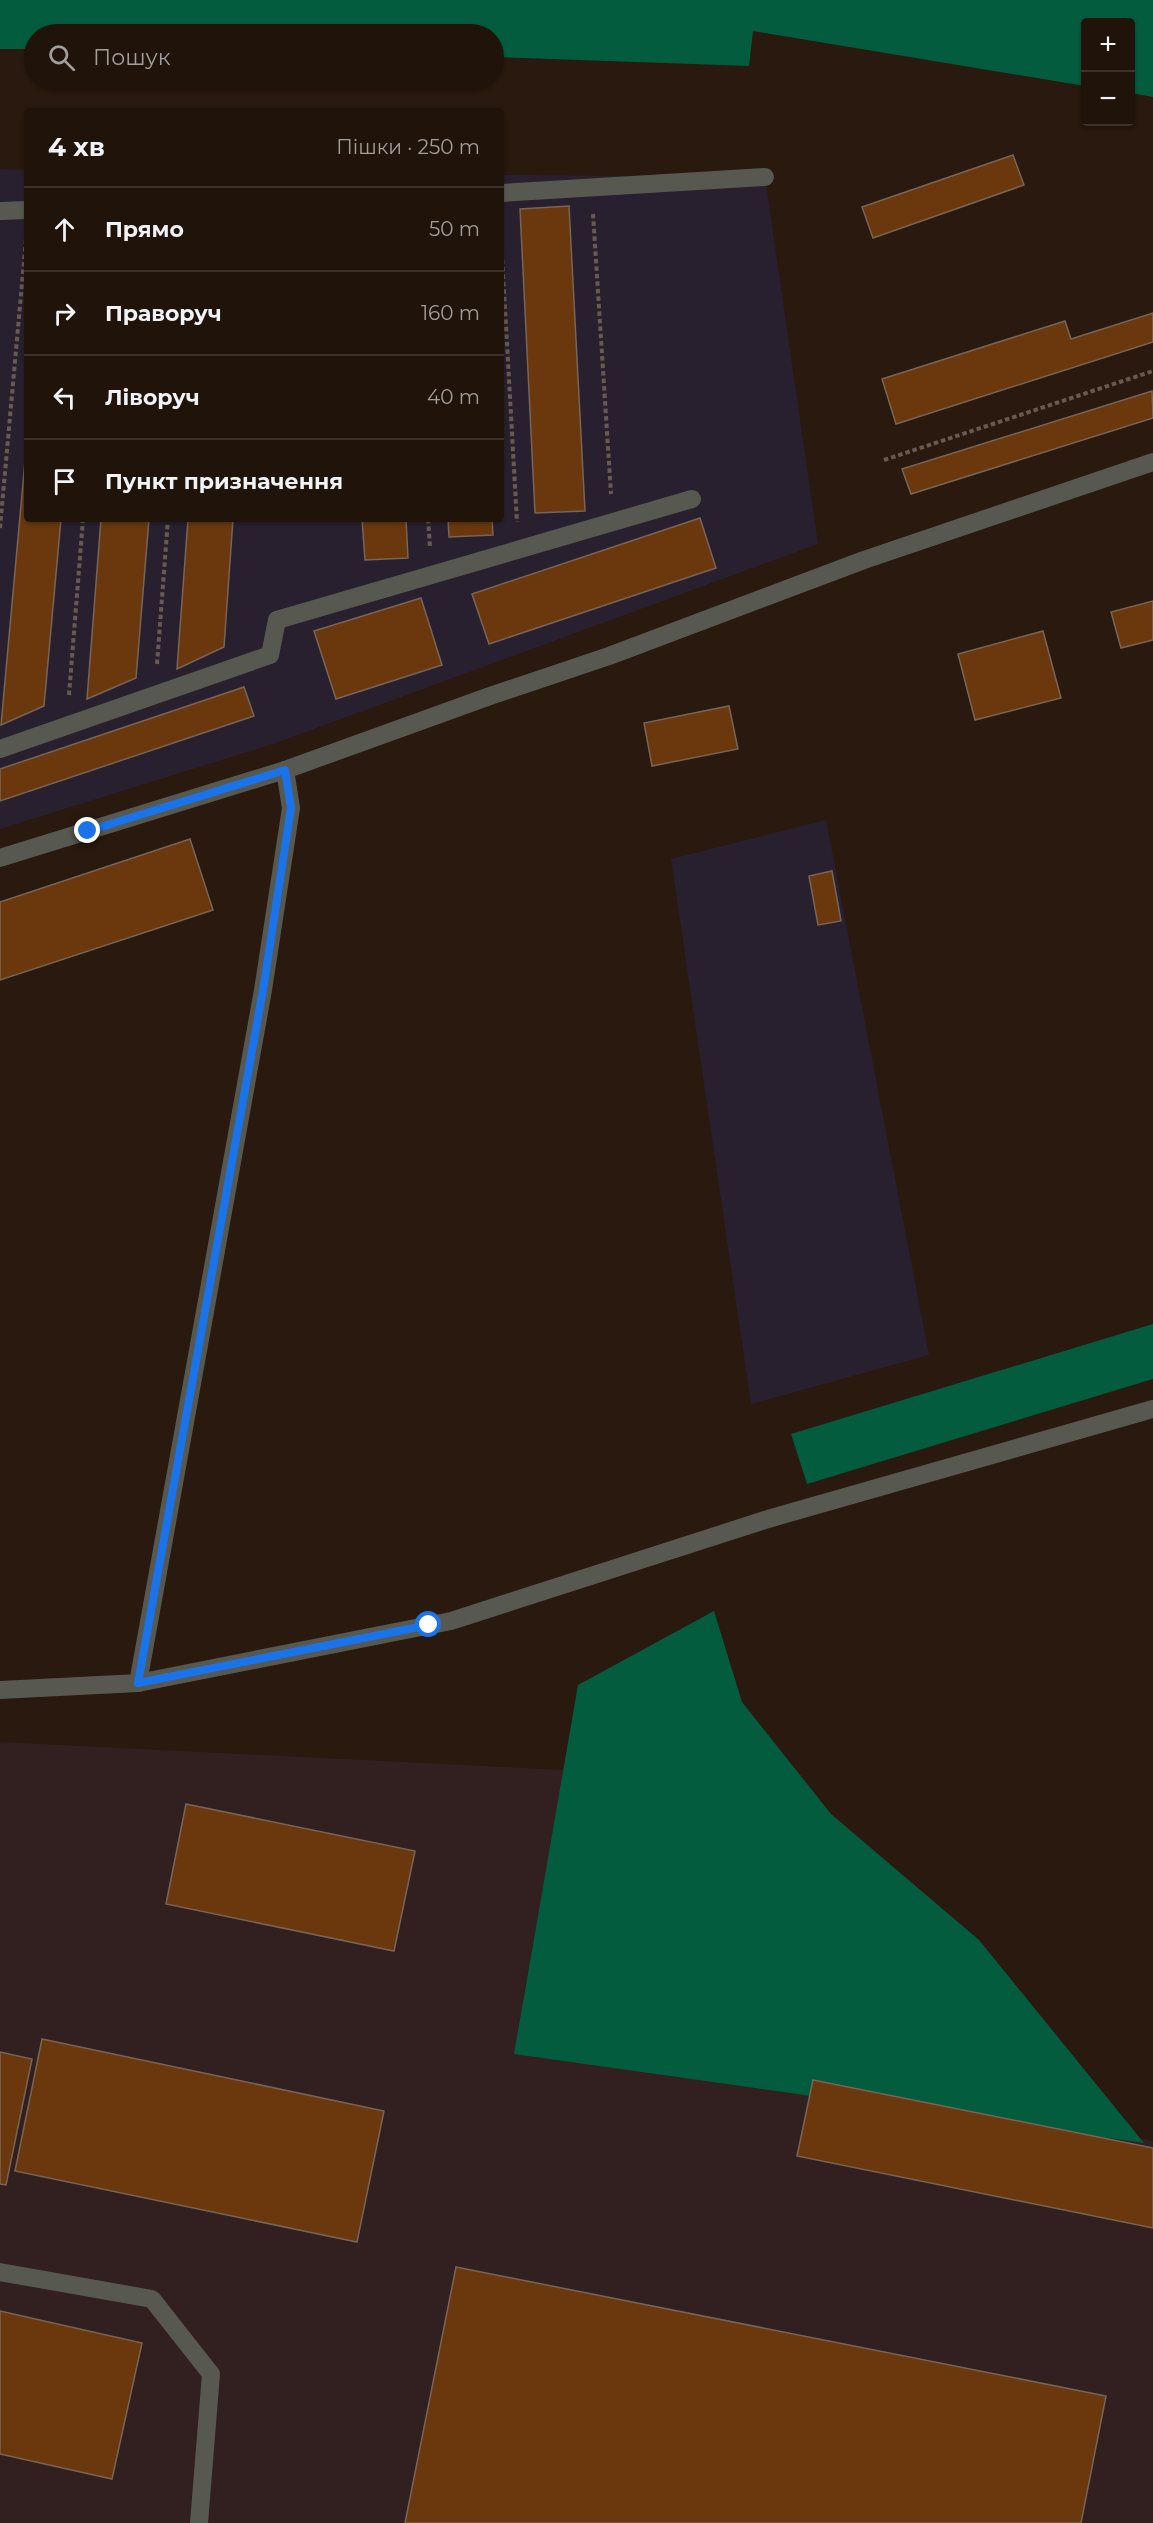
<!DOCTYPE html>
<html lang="uk">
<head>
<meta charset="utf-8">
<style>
  :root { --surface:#1f130a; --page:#2c2018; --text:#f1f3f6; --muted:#a19e9c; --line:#3c322b }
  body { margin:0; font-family:Montserrat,sans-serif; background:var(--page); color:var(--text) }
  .controls { position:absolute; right:18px; top:18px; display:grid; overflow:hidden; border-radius:6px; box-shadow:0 2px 4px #0004 }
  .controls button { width:54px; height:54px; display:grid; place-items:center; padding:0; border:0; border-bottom:2px solid var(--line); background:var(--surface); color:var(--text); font:30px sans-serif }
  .stop { position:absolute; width:18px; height:18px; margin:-14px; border:4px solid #1a73e8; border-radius:50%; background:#fff }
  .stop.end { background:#1a73e8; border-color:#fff; box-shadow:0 2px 6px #0008 }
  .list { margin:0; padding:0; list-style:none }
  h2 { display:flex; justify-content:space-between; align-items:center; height:78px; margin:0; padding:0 24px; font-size:26px }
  h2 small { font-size:20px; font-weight:400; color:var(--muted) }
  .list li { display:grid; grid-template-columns:39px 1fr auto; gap:18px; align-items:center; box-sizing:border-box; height:84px; padding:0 24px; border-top:2px solid var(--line) }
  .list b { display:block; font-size:22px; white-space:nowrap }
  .list em { font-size:20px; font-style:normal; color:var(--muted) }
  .icon { flex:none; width:33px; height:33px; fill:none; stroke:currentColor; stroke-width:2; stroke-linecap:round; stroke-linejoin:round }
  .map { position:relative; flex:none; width:1153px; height:2523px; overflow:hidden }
  .search { position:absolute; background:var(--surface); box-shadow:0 2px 4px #0004; left:24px; top:24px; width:480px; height:66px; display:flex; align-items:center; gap:15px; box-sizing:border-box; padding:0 21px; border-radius:33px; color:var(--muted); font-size:22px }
  .panel { position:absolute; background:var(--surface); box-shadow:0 2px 4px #0004; left:24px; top:108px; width:480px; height:414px; border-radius:6px }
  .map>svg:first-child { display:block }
  .commercial { fill:#29202f }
  .industrial { fill:#321f1f }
  .forest { fill:#045c3e }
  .building { fill:#6a380c; stroke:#786557; stroke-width:1.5 }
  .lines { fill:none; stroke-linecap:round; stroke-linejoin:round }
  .path { stroke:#695a50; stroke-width:4; stroke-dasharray:4.5 3; stroke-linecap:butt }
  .street { stroke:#575950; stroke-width:18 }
  .route { stroke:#1a73e8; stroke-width:8 }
</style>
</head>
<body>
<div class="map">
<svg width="1153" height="2523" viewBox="0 0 1153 2523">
  <rect width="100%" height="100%" fill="#29190e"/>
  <g class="commercial">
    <polygon points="0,169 27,170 27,519 501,519 501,175 765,177 818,544 273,744 0,829"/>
    <polygon points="826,820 929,1355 751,1404 671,859"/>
  </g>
  <polygon class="industrial" points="0,1742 564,1770 523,2000 1153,2141 1153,2523 0,2523"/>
  <g class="forest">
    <polygon points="0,0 1153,0 1153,97 1131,93 1130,22 1086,22 1085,86 753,31 749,66 494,57 494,34 34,34 34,49 0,49"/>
    <polygon points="1153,1324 1153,1379 807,1484 791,1434"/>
    <polygon points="714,1611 742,1702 831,1814 979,1940 1144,2143 514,2054 578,1685"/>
  </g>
  <g class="building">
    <polygon points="1013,155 1024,185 873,238 862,207"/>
    <polygon points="569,206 585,511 535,513 520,209"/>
    <polygon points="1153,313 1153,342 896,424 882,379 1065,321 1071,339"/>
    <polygon points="1152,391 1153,418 911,494 902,469"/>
    <polygon points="27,439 27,519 61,519 44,706 1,725"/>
    <polygon points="700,518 716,568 489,644 472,594"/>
    <polygon points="101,519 149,519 136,678 87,699"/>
    <polygon points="188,519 233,519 224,647 177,669"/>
    <polygon points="362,519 406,519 408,558 365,560"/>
    <polygon points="448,519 492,519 493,535 449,537"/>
    <polygon points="421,598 442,665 336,699 314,631"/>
    <polygon points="1153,601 1153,640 1121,648 1111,612"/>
    <polygon points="1043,631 1061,698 975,720 958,654"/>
    <polygon points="244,687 254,716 0,801 0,769"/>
    <polygon points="729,706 738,749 652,766 644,723"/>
    <polygon points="190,839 213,910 0,980 0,902"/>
    <polygon points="832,871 841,921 818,925 809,876"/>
    <polygon points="186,1804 415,1851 394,1951 166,1904"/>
    <polygon points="42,2039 384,2111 357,2242 15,2171"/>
    <polygon points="0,2052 32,2059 6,2185 0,2184"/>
    <polygon points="813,2080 1153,2148 1153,2228 797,2156"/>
    <polygon points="456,2267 1106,2396 1081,2523 405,2523"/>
    <polygon points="0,2311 142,2343 112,2479 0,2454"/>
  </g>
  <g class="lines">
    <g class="path">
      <polyline points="593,214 611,494"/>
      <polyline points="501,237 517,522"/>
      <polyline points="884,460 1153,371"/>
      <polyline points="428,519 430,547"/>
      <polyline points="0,528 26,239"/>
      <polyline points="157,664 168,519"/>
      <polyline points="69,695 83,519"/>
    </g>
    <g class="street">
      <polyline points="501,193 765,177"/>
      <polyline points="0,211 27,210"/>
      <polyline points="0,749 270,655 277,620 692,499"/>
      <polyline points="0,858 285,770 490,696 609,656 864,560 1153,462"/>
      <polyline points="138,1683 263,990 291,808 285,770"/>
      <polyline points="0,1690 138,1683 451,1621 768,1519 1153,1409"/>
      <polyline points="0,2272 152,2299 211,2374 199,2523"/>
    </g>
  </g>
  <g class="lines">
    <polyline class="route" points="88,831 285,770 291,808 263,990 138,1683 429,1625"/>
  </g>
</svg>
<div class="controls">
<button>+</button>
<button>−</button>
</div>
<div class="stop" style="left:429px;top:1625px"></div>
<div class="stop end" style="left:88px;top:831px"></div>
<div class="search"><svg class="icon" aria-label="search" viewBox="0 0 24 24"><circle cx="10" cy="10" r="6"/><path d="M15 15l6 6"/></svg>Пошук</div>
<section class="panel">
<h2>4 хв<small>Пішки · 250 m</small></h2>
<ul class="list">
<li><svg class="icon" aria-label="ahead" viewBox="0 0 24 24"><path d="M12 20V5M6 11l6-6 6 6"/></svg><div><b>Прямо</b></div><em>50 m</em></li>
<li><svg class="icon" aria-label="right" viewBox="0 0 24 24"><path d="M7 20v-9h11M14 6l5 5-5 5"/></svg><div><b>Праворуч</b></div><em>160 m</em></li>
<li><svg class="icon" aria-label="left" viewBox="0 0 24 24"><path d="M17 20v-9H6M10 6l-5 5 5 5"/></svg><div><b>Ліворуч</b></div><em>40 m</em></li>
<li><svg class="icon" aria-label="arrive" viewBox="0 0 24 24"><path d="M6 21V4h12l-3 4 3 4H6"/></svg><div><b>Пункт призначення</b></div></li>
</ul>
</section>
</div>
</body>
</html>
